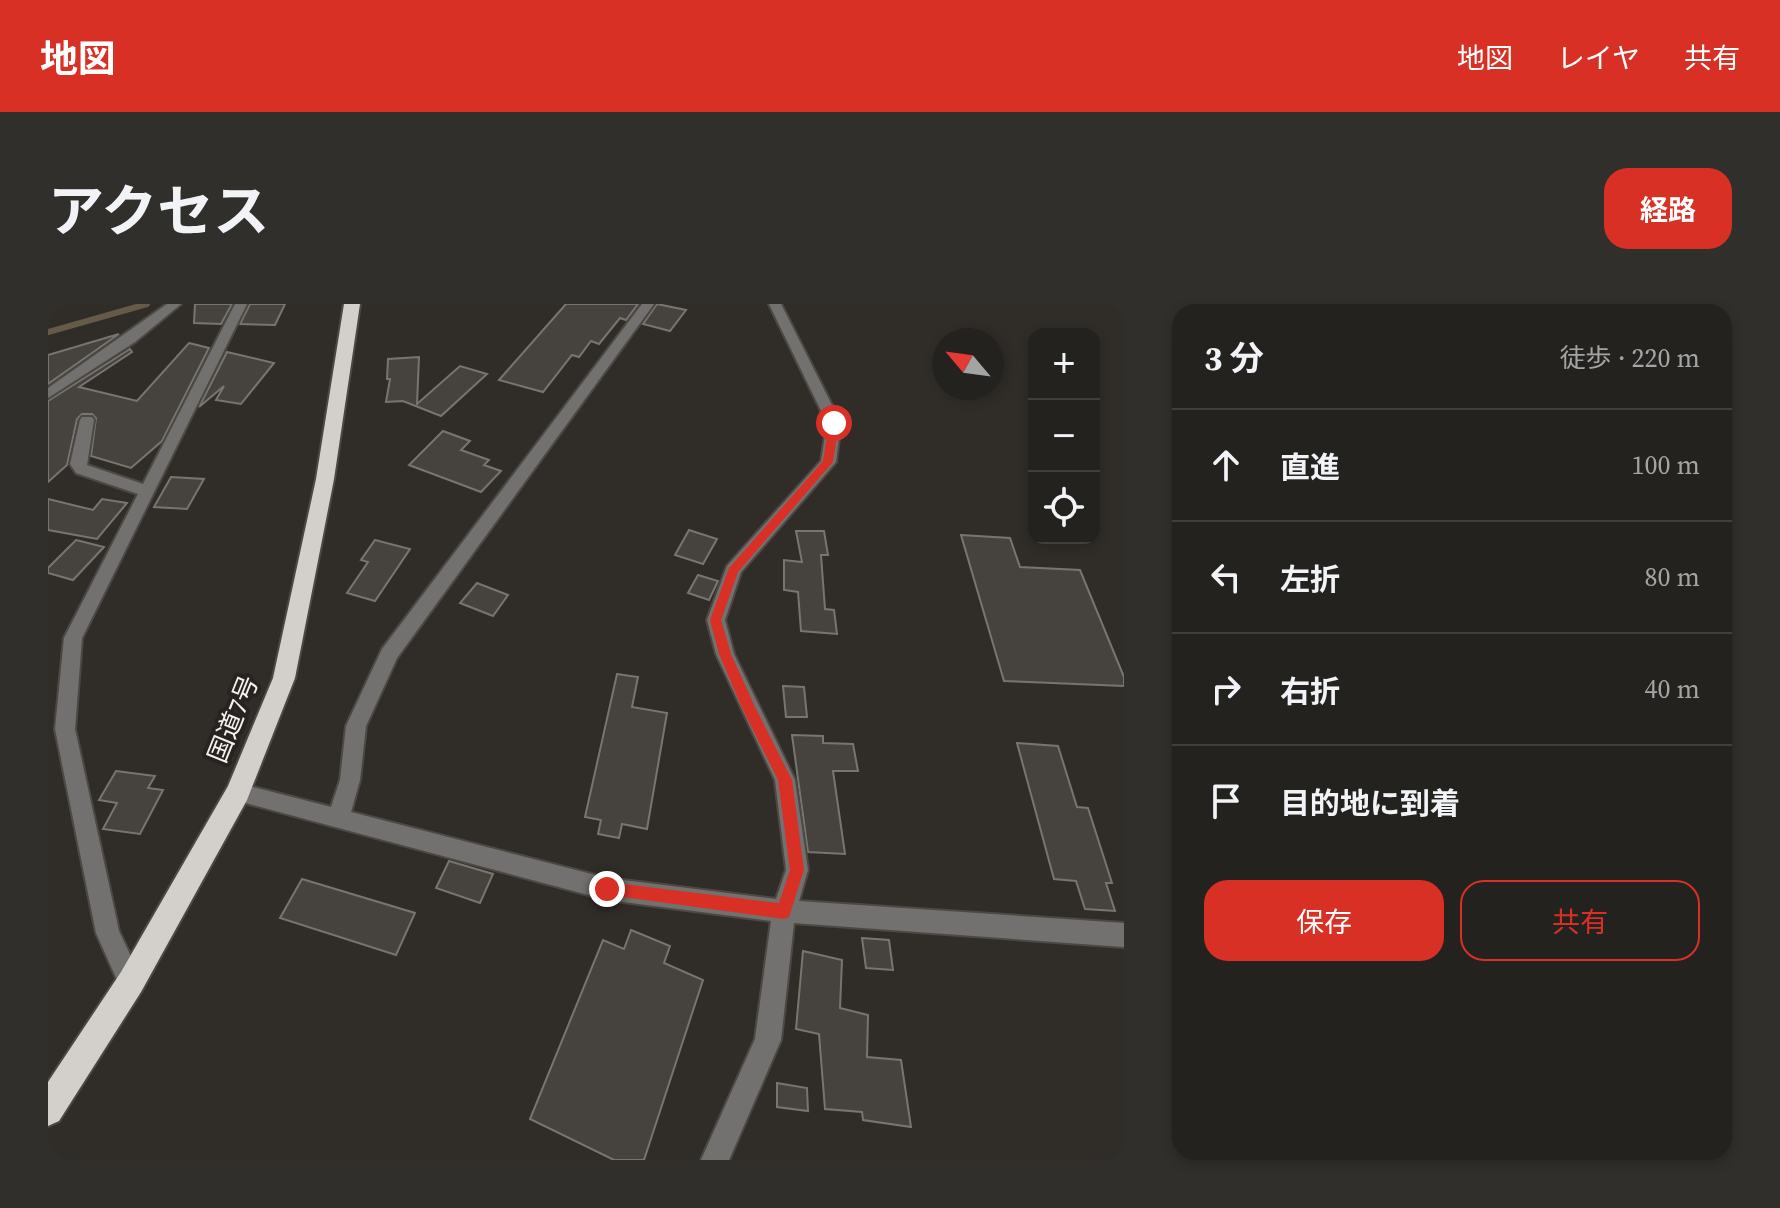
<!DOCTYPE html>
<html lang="ja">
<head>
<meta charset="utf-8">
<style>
  :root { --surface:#24221f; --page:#302f2c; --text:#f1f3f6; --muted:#a3a4a4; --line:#413f3d; --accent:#d93025 }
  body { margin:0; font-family:"Source Serif 4","Noto Sans JP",serif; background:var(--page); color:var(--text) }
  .controls { position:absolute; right:24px; top:24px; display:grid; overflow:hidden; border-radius:16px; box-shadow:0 4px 12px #0003 }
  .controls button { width:72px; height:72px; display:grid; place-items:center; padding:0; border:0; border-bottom:2px solid var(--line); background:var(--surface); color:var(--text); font:40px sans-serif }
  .compass { position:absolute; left:884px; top:24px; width:72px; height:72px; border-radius:50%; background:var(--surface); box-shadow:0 4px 12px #0003; rotate:299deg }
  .stop { position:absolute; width:24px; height:24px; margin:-18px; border:6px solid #d93025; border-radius:50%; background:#fff }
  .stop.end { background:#d93025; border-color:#fff; box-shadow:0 2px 8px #0008 }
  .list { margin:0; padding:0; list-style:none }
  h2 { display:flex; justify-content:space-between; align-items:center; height:104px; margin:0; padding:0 32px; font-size:34px }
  h2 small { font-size:26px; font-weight:400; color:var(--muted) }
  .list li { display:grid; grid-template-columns:52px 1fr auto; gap:24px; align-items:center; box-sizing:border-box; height:112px; padding:0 32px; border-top:2px solid var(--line) }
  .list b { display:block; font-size:30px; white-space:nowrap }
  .list em { font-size:26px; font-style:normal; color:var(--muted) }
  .actions { display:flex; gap:16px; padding:24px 32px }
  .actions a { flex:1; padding:18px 0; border:2px solid var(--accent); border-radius:24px; text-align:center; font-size:28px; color:var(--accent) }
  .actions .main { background:var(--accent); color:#fff }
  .icon { flex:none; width:44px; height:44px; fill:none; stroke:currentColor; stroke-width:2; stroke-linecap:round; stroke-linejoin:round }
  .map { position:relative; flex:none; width:1076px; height:856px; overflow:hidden; border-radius:24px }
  header { display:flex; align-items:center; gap:48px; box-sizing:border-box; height:112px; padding:0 40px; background:var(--accent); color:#fff }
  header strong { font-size:38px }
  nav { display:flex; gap:44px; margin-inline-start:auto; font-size:28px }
  .intro { display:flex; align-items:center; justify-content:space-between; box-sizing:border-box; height:192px; padding:0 48px }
  h1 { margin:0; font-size:56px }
  .button { padding:20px 36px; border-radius:24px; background:var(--accent); color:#fff; font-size:28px; font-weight:700 }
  main { display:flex; gap:48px; padding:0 48px }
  aside { flex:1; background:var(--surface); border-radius:24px; box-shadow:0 4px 12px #0003 }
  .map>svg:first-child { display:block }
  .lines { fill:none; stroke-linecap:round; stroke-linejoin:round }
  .stream { stroke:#665a49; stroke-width:6 }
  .building { fill:#46433f; stroke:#787571; stroke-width:2 }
  .minor-casing { stroke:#4c4945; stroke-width:4 }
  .highway-casing { stroke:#4c4945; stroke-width:4 }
  .minor { fill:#73716f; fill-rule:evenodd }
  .highway { fill:#d3cfca; fill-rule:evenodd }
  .route { fill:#d93025 }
  .labels { text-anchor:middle; stroke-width:8; stroke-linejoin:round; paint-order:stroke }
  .street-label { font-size:26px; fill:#f5f3f0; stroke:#262320 }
</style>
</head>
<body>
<header>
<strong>地図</strong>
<nav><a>地図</a><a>レイヤ</a><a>共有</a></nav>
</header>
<div class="intro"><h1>アクセス</h1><a class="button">経路</a></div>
<main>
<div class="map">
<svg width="1076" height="856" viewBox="0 0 1076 856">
  <rect width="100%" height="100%" fill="#302d29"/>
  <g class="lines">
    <polyline class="stream" points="0,28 99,0"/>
  </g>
  <g class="building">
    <polygon points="147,0 184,0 173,20 146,19"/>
    <polygon points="202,0 237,0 227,21 192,20"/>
    <polygon points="518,0 590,0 578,16 572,14 551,40 543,37 531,53 524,51 495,88 451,76"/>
    <polygon points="609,0 638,6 622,27 595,20"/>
    <polygon points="71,30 0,80 0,51"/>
    <polygon points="141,39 161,44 114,137 83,164 43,152 48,114 44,110 34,110 29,115 19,161 0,178 0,97 82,45 84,48 31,83 89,97"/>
    <polygon points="179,48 226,59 193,100 168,96 176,82 151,103"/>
    <polygon points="371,53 369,100 412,62 439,70 393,112 355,97 338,98 342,75 339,75 340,55"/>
    <polygon points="395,127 422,137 413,146 441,156 436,161 453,167 433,188 361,161"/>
    <polygon points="123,173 156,175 139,205 106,203"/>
    <polygon points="0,195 45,206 54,195 79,199 49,235 0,226"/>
    <polygon points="641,226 669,235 655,260 627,251"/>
    <polygon points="748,227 776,227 780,251 773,251 777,305 786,306 789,330 753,327 750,288 736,286 736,256 754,258"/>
    <polygon points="913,231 962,234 972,263 1032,266 1076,373 1076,382 956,377"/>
    <polygon points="28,236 56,243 25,276 0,269 0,264"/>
    <polygon points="327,236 362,245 327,297 299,289 320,258 313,256"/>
    <polygon points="650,271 670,277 661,296 640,289"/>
    <polygon points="429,279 460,291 445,312 412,299"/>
    <polygon points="569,370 590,373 584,403 619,409 599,525 574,520 571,534 550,530 553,516 537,513"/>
    <polygon points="735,382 756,383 759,413 738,413"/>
    <polygon points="744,431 775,432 775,439 805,440 810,467 785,467 797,550 760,548"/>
    <polygon points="969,439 1010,442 1029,503 1040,504 1064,579 1058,579 1067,607 1037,605 1028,577 1006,575"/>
    <polygon points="68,467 107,472 100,484 115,486 92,530 55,525 69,499 51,496"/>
    <polygon points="401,557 445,570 432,599 388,584"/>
    <polygon points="254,575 367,609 348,651 232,614"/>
    <polygon points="583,626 622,642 616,659 655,676 596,856 566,856 482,815 555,636 576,645"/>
    <polygon points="814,634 841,636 845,666 818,664"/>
    <polygon points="755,647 794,656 792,704 820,711 819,753 853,756 863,823 815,816 814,808 777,805 771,730 748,725"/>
    <polygon points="729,779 759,784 760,807 729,803"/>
  </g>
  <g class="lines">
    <g class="minor-casing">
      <g id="minor">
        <polygon points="119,0 133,0 87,38 0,94 0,84"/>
        <polygon points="187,0 199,0 34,334 27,425 71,627 95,678 92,687 83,690 74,687 48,629 7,425 16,334 90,190 28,169 22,160 32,116 34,113 44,113 46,116 39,161 95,180"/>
        <polygon points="594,0 606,0 349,354 318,422 312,476 303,508 559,574 728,595 738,566 727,476 668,350 659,316 679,262 773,157 779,119 721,0 733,0 793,119 788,158 693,268 677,316 686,350 747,476 760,566 751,597 1076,619 1076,643 746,619 733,736 681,856 653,856 707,735 723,617 559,596 190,497 183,495 179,488 183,481 190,479 283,503 292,476 298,422 334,345"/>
      </g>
    </g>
    <g class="highway-casing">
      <polygon id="highway" points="296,0 312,0 286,175 247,374 199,496 93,688 11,817 0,822 0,778 73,668 180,482 225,374 268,175"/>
    </g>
    <use href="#minor" class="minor"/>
    <use href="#highway" class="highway"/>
  </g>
  <polygon class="route" points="786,116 791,119 785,158 690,268 673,316 683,350 707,403 744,476 756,566 741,613 736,615 553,590 551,585 559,578 731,599 742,566 730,476 694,404 671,350 662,316 681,264 775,157 781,119"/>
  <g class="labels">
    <g class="street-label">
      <text transform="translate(185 415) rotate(-68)" y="9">国道7号</text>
    </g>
  </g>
</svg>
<div class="controls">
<button>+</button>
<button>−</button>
<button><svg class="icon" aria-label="locate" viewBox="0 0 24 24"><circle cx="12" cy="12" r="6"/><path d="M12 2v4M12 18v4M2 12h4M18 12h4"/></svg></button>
</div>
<svg class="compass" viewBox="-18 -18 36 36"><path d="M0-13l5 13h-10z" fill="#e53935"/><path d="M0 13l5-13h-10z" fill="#a3a4a4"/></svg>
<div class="stop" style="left:786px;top:119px"></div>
<div class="stop end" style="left:559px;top:585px"></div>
</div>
<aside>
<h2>3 分<small>徒歩 · 220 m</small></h2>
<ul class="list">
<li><svg class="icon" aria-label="ahead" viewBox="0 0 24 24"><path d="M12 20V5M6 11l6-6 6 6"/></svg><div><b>直進</b></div><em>100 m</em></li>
<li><svg class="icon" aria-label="left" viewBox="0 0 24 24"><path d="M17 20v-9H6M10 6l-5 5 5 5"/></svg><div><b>左折</b></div><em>80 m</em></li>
<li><svg class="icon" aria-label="right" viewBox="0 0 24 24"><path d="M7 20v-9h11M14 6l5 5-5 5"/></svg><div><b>右折</b></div><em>40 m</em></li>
<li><svg class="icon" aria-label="arrive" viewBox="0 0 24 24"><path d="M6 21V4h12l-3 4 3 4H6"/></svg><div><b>目的地に到着</b></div></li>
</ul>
<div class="actions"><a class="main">保存</a><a>共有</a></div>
</aside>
</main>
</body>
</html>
